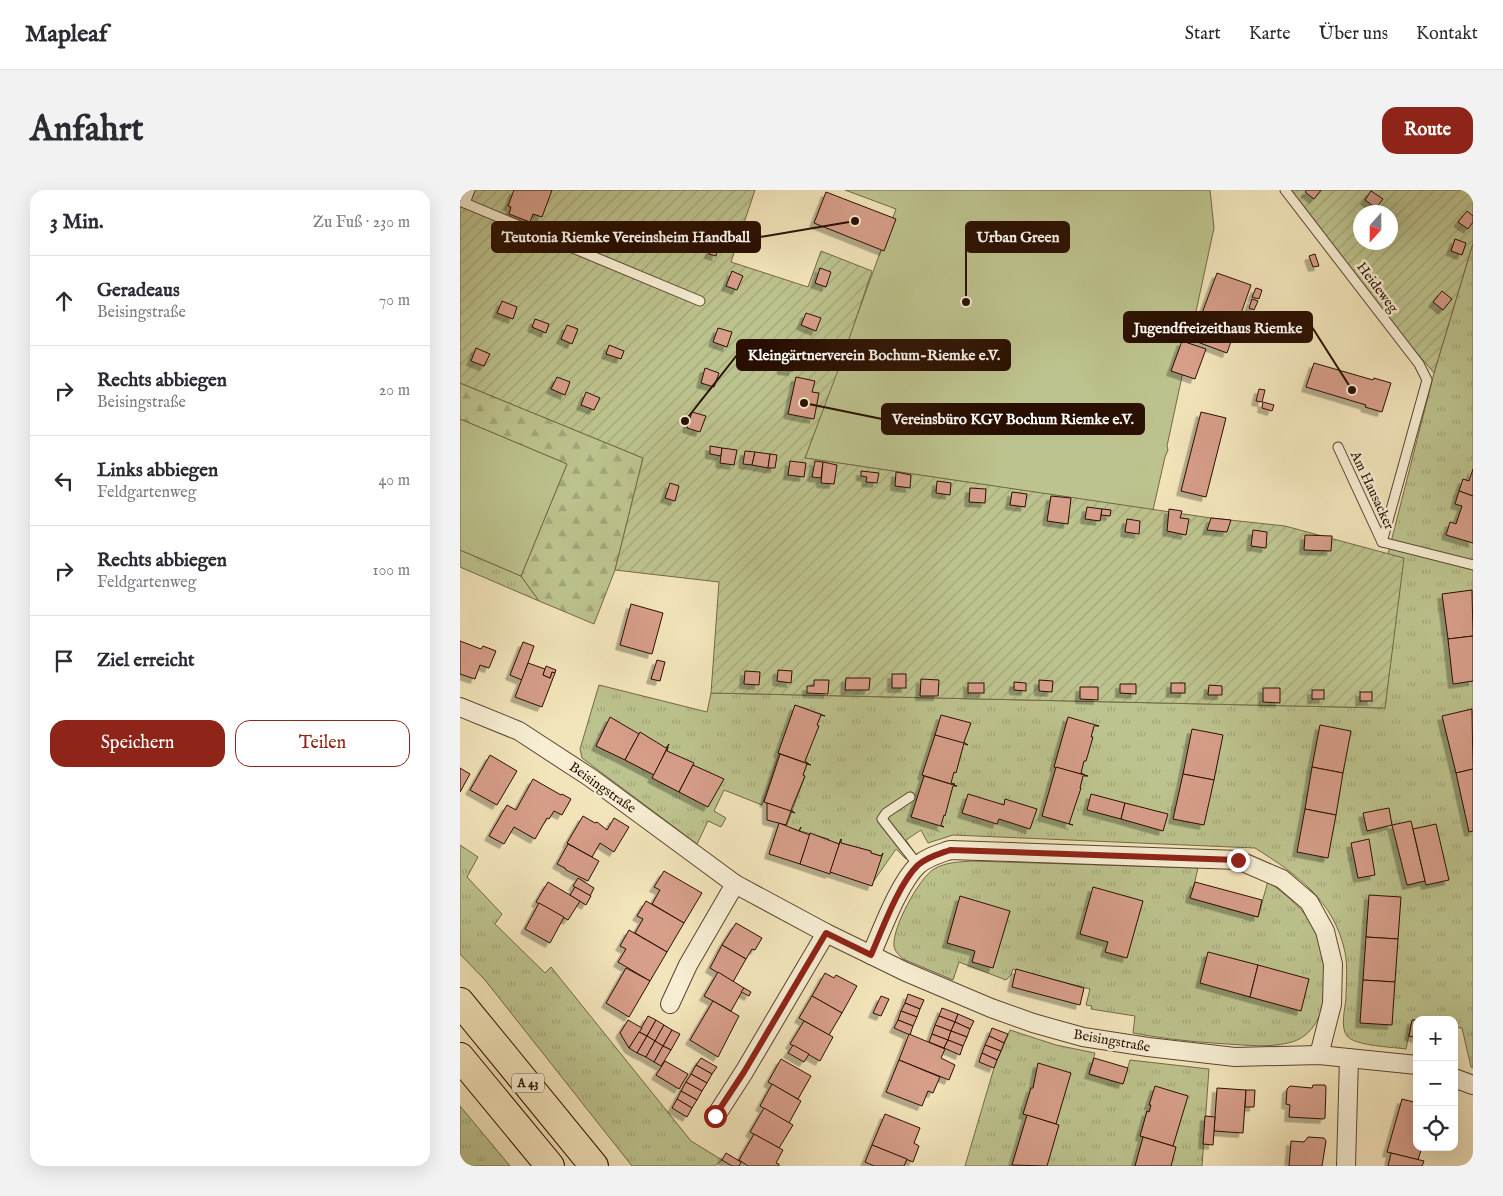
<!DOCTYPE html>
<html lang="de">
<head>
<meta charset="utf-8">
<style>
  :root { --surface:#fff; --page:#f2f2f3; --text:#2b2b33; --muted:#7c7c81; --line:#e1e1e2; --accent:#8f2418 }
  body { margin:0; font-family:"IM FELL English",serif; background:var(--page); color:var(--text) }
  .controls { position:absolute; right:15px; bottom:15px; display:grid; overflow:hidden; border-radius:10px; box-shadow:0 5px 20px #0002 }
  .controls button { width:45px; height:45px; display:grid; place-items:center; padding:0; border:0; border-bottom:1px solid var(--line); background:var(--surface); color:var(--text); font:25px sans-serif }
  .compass { position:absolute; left:893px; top:15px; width:45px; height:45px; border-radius:50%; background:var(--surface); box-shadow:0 5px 20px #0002; rotate:201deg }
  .stop { position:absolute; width:15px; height:15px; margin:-11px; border:4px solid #8f2418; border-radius:50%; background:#fff }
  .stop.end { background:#8f2418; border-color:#fff; box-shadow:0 1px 5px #0008 }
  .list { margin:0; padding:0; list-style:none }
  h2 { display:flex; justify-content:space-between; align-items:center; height:65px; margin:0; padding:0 20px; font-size:21px }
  h2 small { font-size:16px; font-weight:400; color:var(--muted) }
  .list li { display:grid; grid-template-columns:32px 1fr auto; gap:15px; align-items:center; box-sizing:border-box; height:90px; padding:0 20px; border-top:1px solid var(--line) }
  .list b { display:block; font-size:19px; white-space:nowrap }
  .list p { margin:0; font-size:16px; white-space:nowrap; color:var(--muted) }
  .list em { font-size:16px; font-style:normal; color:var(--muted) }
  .actions { display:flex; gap:10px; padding:15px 20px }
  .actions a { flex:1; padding:11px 0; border:1px solid var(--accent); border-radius:15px; text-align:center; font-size:18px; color:var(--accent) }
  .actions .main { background:var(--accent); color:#fff }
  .icon { flex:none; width:28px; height:28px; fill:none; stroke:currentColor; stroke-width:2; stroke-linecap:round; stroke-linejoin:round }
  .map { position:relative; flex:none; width:1013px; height:976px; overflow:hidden; border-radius:15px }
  header { display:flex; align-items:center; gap:30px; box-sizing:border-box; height:70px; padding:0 25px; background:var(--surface); border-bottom:1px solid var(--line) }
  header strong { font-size:24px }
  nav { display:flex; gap:28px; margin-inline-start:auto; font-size:18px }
  .intro { display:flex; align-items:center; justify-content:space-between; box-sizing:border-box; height:120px; padding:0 30px }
  h1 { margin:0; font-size:35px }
  .button { padding:12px 22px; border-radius:15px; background:var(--accent); color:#fff; font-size:18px; font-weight:700 }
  main { display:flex; gap:30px; padding:0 30px }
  aside { flex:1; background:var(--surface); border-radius:15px; box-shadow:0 5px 20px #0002 }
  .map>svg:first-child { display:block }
  .grass { fill:url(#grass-tufts); stroke:#736947 }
  .forest { fill:url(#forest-firs); stroke:#736947 }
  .park { fill:#bdc38e; stroke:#736947 }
  .garden { fill:url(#garden-furrows); stroke:#736947; fill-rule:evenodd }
  .building { fill:#d79e8a; stroke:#290f00; filter:url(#shadow) }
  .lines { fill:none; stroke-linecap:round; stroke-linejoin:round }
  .lane-casing { stroke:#5c442f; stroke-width:11 }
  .street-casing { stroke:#5c442f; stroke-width:20 }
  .highway-casing { stroke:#290f00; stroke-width:30 }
  .lane { stroke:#f7eed3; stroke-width:9 }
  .street { stroke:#f7eed3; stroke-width:18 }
  .highway { stroke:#f3e5bb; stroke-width:28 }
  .route { stroke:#8f2418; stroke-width:6 }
  .labels { text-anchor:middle; stroke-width:5; stroke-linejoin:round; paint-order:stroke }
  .shield { fill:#f7eed3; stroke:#67523f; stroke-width:1 }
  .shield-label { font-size:12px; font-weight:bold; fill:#290f00 }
  .street-label { font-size:14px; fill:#290f00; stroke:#f7eed3 }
  .leader { fill:none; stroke:#290f00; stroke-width:2 }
  .callout-dot { fill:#290f00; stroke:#f7eed3; stroke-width:2 }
  .callout { fill:#290f00; stroke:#290f00; stroke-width:2 }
  .callout-label { font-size:15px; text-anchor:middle; font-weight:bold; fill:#fff }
</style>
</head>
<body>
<header>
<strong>Mapleaf</strong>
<nav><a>Start</a><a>Karte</a><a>Über uns</a><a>Kontakt</a></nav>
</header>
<div class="intro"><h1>Anfahrt</h1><a class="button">Route</a></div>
<main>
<aside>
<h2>3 Min.<small>Zu Fuß · 230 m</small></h2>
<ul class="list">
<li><svg class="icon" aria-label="ahead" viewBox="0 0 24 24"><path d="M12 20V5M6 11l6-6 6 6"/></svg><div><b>Geradeaus</b><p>Beisingstraße</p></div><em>70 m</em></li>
<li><svg class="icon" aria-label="right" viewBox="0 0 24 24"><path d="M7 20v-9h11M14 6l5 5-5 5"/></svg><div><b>Rechts abbiegen</b><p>Beisingstraße</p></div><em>20 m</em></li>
<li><svg class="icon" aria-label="left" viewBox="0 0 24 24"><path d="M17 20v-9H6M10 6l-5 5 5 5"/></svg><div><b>Links abbiegen</b><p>Feldgartenweg</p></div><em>40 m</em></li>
<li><svg class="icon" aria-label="right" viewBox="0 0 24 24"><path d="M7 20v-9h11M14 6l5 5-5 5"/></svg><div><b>Rechts abbiegen</b><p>Feldgartenweg</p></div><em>100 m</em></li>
<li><svg class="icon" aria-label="arrive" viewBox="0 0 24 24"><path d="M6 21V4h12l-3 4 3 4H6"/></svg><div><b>Ziel erreicht</b></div></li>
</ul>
<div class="actions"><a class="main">Speichern</a><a>Teilen</a></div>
</aside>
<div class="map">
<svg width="1013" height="976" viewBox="0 0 1013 976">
  <defs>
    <pattern id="grass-tufts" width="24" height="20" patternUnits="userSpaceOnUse" patternTransform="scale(1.25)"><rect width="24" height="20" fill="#bdc38e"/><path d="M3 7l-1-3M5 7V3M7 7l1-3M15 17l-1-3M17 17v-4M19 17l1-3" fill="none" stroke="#a2a679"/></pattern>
    <pattern id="forest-firs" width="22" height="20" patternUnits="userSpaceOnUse" patternTransform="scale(1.25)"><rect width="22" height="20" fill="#bdc38e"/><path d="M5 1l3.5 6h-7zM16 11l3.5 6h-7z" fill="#a2a679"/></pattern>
    <pattern id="garden-furrows" width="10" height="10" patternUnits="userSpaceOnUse" patternTransform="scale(1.25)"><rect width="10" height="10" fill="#bdc38e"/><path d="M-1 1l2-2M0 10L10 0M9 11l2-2" fill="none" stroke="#a2a679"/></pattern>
    <filter id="shadow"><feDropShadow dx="-4.5" dy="4.5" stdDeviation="0" flood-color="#0004"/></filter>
  </defs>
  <rect width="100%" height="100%" fill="#f3e5bb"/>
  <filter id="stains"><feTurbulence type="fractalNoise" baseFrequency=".004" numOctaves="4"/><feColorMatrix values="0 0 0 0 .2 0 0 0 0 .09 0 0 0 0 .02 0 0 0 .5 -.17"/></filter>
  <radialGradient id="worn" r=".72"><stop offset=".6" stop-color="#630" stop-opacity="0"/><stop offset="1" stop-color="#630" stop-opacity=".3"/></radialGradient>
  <g class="grass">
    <path d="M1013,53V878L1011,877L1002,838L994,837V830H952L946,859C933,857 895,856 887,846C880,837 885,819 886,808C886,794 888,777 885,762C874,711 838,685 795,658L493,645L468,653L461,640L446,650L454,662L446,669L436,659L413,692L421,666L411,663V661L381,653V649L379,654L369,651V649L326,637L345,586L343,585L347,574H349L345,571L358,536L357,535L361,524L335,515L302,615L264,600L254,621L266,628L261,637L248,631L237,654L122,568L120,559L139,495L247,522L251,503L925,518L943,368L928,364L974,183Z"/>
    <polygon points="0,360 61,386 79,411 0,377"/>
    <polygon points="0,655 18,667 7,687 42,724 35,734 85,783 91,777 231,951 262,970 255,976 172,976 25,790 0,764"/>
    <path d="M512,671L738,678L731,708L798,727L808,691C827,706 846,720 857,743C872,776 872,844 828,853C808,858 787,855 767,854C735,852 705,849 673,843L675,826L631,819L632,816L626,815L630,799L553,779L551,785L546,790L499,772L493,790L443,769C439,765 435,762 434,756C432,738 459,688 474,679C486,672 499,672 512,671Z"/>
    <polygon points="550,840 596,855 635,863 629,884 663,894 670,870 749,879 742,976 505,976 534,878"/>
    <polygon points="0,916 50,976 0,976"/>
  </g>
  <polygon class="forest" points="0,193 183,268 155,380 134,434 79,411 61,386 107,274 0,229"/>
  <g class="park">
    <polygon points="385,0 750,0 754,38 707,256 708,260 705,267 693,320 345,268 436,19"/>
    <polygon points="0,229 107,274 61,386 0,360"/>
  </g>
  <g class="garden">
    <polygon points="0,0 295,0 271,72 348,97 361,61 412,81 383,167 345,268 751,328 825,336 944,368 925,518 251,503 259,392 155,380 183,268 0,193"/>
    <path d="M825,0H1013V53L974,183L899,95ZM901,22H931V52H901Z"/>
  </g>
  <g class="building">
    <polygon points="54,0 92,0 82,27 73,24 70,32 49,24 51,17 48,16"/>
    <polygon points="847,0 861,0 854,9 845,2"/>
    <polygon points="911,1 923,9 916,18 905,10"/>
    <polygon points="366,2 436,29 424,61 354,33"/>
    <polygon points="1007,21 1013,26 1013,32 1008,39 998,32"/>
    <polygon points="995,49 1006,53 1002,65 991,61"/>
    <polygon points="252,56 258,58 256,66 249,64"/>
    <polygon points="855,64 859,76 853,77 849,66"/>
    <polygon points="360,78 371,82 366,97 355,93"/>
    <polygon points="272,81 283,86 277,100 266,96"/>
    <polygon points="757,83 791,95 767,163 732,150"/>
    <polygon points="796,98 802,100 799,109 792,107"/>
    <polygon points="982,101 992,109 983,120 973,112"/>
    <polygon points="792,109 798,111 794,120 789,118"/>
    <polygon points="42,111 57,117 53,129 37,123"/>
    <polygon points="346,123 361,128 356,141 341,135"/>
    <polygon points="75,129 89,134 86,143 72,137"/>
    <polygon points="107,135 118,139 112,154 101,149"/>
    <polygon points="258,138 272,142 267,157 253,152"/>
    <polygon points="722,151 746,159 735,189 711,181"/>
    <polygon points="149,155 164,161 161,169 146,164"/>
    <polygon points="16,158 30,164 24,176 11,171"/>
    <polygon points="324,162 335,163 333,181 322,180"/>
    <polygon points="854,173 913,190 914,188 931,193 922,222 905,217 906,215 846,197"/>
    <polygon points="245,178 259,183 254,197 241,193"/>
    <polygon points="97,187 110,192 105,205 91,199"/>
    <polygon points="336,187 355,191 352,202 359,203 354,229 328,224"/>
    <polygon points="799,199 805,200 802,212 796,211"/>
    <polygon points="126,202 140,208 134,220 121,215"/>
    <polygon points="803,212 814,215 812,221 802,218"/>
    <polygon points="232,222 246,226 240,242 227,238"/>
    <polygon points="741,222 766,228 746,307 721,301"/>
    <polygon points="250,256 262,258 261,266 250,264"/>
    <polygon points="262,258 277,260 274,275 260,273"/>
    <polygon points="285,261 295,262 292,275 283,274"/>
    <polygon points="295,262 310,264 308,278 292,275"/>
    <polygon points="310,264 317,265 315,278 308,278"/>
    <polygon points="330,271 346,273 344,287 328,285"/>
    <polygon points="355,271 363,272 361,288 352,287"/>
    <polygon points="363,272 377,275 374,294 361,293"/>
    <polygon points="1013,279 1013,306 999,301 1003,289 1009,291"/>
    <polygon points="401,281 419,283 417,293 406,292 407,287 401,286"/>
    <polygon points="436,282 451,285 450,298 435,296"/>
    <polygon points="477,291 491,293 490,305 476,303"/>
    <polygon points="210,293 219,296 215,311 205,308"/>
    <polygon points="510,298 526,299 525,313 509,312"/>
    <polygon points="999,301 1013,306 1013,353 986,345 990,332 996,334 1002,316 995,314"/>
    <polygon points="552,302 567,304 565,317 550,315"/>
    <polygon points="591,306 611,308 608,334 587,331"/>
    <polygon points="627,317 642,319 640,331 625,329"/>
    <polygon points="642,319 651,320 650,326 641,325"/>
    <polygon points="709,319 722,321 720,328 729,329 726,345 707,341"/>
    <polygon points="751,328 771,330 767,342 747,340"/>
    <polygon points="667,329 680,331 679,344 665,342"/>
    <polygon points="793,340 807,342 806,358 791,356"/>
    <polygon points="845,345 872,346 871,361 844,360"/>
    <polygon points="1012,400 1013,446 988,449 982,404"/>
    <polygon points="171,414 203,423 192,464 160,455"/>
    <polygon points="1013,446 1013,491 993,494 988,449"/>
    <polygon points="0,451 21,459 23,456 36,461 29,478 20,475 15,489 0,484"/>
    <polygon points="63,452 74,456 62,490 50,485"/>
    <polygon points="197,470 205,472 200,491 191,489"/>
    <polygon points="68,473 85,479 83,485 90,488 92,482 95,483 82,517 55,507"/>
    <polygon points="86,476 96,480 95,483 92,482 90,488 83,485"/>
    <polygon points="318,480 332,481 331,493 317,491"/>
    <polygon points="285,481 300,482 299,495 284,494"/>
    <rect x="432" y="484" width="14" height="14"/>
    <polygon points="386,488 410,488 409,500 385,500"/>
    <polygon points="461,489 479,490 478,506 460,506"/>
    <polygon points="354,490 369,490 368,504 347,503 347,496 354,496"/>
    <polygon points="579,490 593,491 592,502 579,501"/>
    <polygon points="554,492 566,493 566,501 554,500"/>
    <rect x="508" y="493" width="16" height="10"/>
    <rect x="711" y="493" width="14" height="10"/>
    <polygon points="660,494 676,494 676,504 660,503"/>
    <polygon points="749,495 762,496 762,505 748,505"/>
    <polygon points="620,497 638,497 638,510 620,509"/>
    <polygon points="803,498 820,498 820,513 803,512"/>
    <rect x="852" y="500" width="12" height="9"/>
    <rect x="900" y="502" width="12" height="9"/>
    <polygon points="335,515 365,526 361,525 357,535 359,536 345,571 349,574 318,563"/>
    <polygon points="1012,519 1013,579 996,583 982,526"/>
    <polygon points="481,525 511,533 504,552 508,555 475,545"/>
    <polygon points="150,527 179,544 165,570 136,556"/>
    <polygon points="608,527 639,536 634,536 631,547 633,547 626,571 624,571 621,583 625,585 594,577"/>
    <polygon points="860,535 891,541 883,583 852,577"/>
    <polygon points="732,539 763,545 754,590 723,584"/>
    <polygon points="180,542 206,558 209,554 194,585 165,570"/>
    <polygon points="475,545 504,553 496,583 494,582 491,593 495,594 494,595 462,585"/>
    <polygon points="208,557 207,561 234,573 219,602 192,588"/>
    <polygon points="320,564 351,575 347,574 343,585 345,586 331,620 335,623 304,612"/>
    <polygon points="30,565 57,581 37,615 10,600"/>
    <polygon points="233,575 264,589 248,617 219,602"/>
    <polygon points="596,577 628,586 623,586 620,598 621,598 609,634 613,635 582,626"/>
    <polygon points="852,577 883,583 876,625 845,619"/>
    <polygon points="0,578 10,584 0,602"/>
    <polygon points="1013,579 1013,641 1009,642 996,583"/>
    <polygon points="723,584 754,590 744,635 713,629"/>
    <polygon points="464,586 497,596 493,596 485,626 484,625 481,635 484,637 451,627"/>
    <polygon points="73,589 101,605 102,604 111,609 102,625 94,621 89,629 87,628 75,649 54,637 44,654 29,646 47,615 56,620"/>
    <polygon points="508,604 544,615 545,609 577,619 570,639 539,629 537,634 502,623"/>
    <polygon points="631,604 665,613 661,629 627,620"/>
    <polygon points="307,613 331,621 326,635 307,630"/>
    <polygon points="665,613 708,624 703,641 661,629"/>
    <polygon points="929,618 932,635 907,641 903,623"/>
    <polygon points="845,619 876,625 868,668 837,662"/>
    <polygon points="123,626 135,633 137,632 147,640 154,628 169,637 154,662 140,653 132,667 107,653"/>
    <polygon points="951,631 965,691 947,695 932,635"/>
    <polygon points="319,633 339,641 341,637 339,641 350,645 340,674 309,664"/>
    <polygon points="976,634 989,690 966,695 953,639"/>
    <polygon points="350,643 379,654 381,649 370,684 340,674"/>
    <polygon points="381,649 381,653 411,661 411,663 421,666 423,663 412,696 370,682"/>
    <polygon points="909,649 915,685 898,688 891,653"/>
    <polygon points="108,654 139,671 128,691 106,680 105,678 97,674"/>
    <polygon points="204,681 242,703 224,733 192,714 200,700 194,697"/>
    <polygon points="118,688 134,698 130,706 113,696"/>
    <polygon points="88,692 120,711 108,730 76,712"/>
    <polygon points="735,692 802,710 798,727 730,708"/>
    <polygon points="115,697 131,706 126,715 110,705"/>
    <polygon points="633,697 683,711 667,768 645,762 648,752 620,744"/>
    <polygon points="909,705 941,707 938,749 906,747"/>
    <polygon points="500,706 550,721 533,778 512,772 515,761 487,753"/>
    <polygon points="186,711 224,733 207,762 175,743 183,729 177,726"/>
    <polygon points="79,713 104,727 90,753 65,739"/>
    <polygon points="276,733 302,748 295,760 292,759 286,769 262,755"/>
    <polygon points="169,740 207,762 190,791 158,772 166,759 160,756"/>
    <polygon points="906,747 938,749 935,792 903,790"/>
    <polygon points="262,755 286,769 273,792 250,778"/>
    <polygon points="748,762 798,775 790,807 740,793"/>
    <polygon points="798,775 849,789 841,821 790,807"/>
    <polygon points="166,778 190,791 169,827 146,813"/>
    <polygon points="556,779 624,798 620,815 552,797"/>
    <polygon points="258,782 284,798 271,821 244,806"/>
    <polygon points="365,783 374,788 376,785 397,796 382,823 352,806"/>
    <polygon points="903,790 935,792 932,835 900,833"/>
    <polygon points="284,798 291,802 289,806 281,802"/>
    <polygon points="448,804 464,810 460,819 445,813"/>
    <polygon points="352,806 382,823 369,845 339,828"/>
    <polygon points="421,806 429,809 421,826 413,823"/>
    <polygon points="253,811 279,826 258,867 230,850"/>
    <polygon points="445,813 460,819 457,827 441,821"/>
    <polygon points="482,818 498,824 495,832 479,826"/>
    <polygon points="441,821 457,827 453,836 438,830"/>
    <polygon points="498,824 514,831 510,839 495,832"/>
    <polygon points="188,826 196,830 187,846 179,842"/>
    <polygon points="479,826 495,832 491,841 475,835"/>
    <polygon points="168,830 182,838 169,858 160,843"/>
    <polygon points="196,830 204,835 195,851 187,846"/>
    <polygon points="438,830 453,836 450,845 434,838"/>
    <polygon points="952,830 957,830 957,848 949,846"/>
    <polygon points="344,831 373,847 360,871 330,854"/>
    <polygon points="495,832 510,839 507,847 491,841"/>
    <polygon points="204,835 212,840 203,856 195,851"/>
    <polygon points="475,835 491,841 488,850 472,844"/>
    <polygon points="532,838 548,844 544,853 529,846"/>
    <polygon points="212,840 220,844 211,860 203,856"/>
    <polygon points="491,841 507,847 503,856 488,850"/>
    <polygon points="179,842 187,846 177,863 169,858"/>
    <polygon points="449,844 485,859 481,868 495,875 489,890 439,870"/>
    <polygon points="472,844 488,850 484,858 469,852"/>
    <polygon points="187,846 195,851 186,867 177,863"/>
    <polygon points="529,846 544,853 541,861 525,855"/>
    <polygon points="488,850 503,856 500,865 484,858"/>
    <polygon points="195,851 203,856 194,872 186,867"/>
    <polygon points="333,855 349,864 344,872 328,863"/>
    <polygon points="525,855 541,861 537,870 522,863"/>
    <polygon points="203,856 211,860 201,876 194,872"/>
    <polygon points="522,863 537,870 534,878 519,872"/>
    <polygon points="241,868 257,877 252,884 236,875"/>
    <polygon points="634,868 668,878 663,894 629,884"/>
    <polygon points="321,869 351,886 338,909 308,892"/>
    <polygon points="439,870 480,887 473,903 468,901 462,916 426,902"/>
    <polygon points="205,871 228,884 219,899 196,885"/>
    <polygon points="578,873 611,883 596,934 563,924 571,898 573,898"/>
    <polygon points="236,875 252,884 247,893 231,884"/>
    <polygon points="231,884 247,893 242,901 226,892"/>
    <polygon points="226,892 242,901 237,910 221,901"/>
    <polygon points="312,894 341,911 329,933 300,916"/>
    <polygon points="853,895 865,895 866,897 865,928 864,929 829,927 830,915 826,914 827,899 830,896 852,898"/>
    <polygon points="695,896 728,906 713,956 680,946 687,921 689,922 691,915 689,915"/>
    <polygon points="757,898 786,900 783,943 754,941"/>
    <polygon points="786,900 795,900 794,917 785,917"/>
    <polygon points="221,901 237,910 232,918 217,909"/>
    <polygon points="217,909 232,918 227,927 212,918"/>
    <polygon points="942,909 957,913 957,957 962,957 958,970 927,962"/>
    <polygon points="304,918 333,935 319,958 290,942"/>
    <polygon points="425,924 460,938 454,953 459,956 453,972 412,955"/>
    <polygon points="567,925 599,935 587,976 552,975"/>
    <polygon points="745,926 755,927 753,955 743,954"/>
    <polygon points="294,944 323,960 316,973 319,974 319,976 288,976 279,970"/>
    <polygon points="683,947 716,957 711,976 675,976"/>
    <polygon points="848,947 864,948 866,951 862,976 829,976 831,951 844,952"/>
    <polygon points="412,955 447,969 444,976 414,976 405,972"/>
    <polygon points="266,963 281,972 279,976 272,976 262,970"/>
    <polygon points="931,963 964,971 962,976 928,976"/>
  </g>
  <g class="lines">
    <g class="lane-casing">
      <g id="lane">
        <polyline points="825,0 959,174 967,190 922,352"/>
        <polyline points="0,11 240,111"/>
        <polyline points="5,13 10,0"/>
        <polyline points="878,257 922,352 1013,375"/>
        <polyline points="450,607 426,623 422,629 458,675"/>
      </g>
    </g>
    <g class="street-casing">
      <g id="street">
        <polyline points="0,517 59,541 131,588 275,694 366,743 446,782 531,818 573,833 623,847 688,857 775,867 859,865 957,875"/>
        <path d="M411,765C422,740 439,693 458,675C467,667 479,664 490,660L778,670L822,689L849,712L865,741L873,774L872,814L859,865"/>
        <polyline points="210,814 228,775 275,694"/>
        <polyline points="994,888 1013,895"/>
        <polyline points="255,927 284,882 366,743"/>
        <polyline points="886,976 889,868"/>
      </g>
    </g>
    <g class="highway-casing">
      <g id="highway">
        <polyline points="0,812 134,976"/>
        <polyline points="0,867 90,976"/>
      </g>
    </g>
    <use href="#lane" class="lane"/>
    <use href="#street" class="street"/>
    <use href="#highway" class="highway"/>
  </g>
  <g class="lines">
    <path class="route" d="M255,926L284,882L366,743L411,765C422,740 439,693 458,675C467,667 479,664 490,660L778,670"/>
  </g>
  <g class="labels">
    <rect class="shield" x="52" y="883.5" width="32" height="19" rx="4"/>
    <g class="shield-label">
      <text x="68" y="897">A 43</text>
    </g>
    <g class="street-label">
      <text transform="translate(918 97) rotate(53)" y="5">Heideweg</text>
      <text transform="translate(913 300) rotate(65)" y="5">Am Hausacker</text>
      <text transform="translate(143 597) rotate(35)" y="5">Beisingstraße</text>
      <text transform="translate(652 850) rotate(10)" y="5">Beisingstraße</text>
    </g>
  </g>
  <path class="leader" d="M506 112L506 47M395 31L300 47M892 200L852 137M225 231L277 165M344 213L422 229"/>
  <g class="callout-dot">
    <circle cx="506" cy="112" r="5"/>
    <circle cx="395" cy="31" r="5"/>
    <circle cx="892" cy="200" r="5"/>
    <circle cx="225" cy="231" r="5"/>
    <circle cx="344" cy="213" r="5"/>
  </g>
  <g class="callout">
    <rect x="506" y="32" width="103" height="30" rx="5"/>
    <rect x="32" y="32" width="268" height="30" rx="5"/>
    <rect x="664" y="122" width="188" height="30" rx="5"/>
    <rect x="277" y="150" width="273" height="30" rx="5"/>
    <rect x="422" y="214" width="262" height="30" rx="5"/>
  </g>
  <g class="callout-label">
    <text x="558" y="52">Urban Green</text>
    <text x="166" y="52">Teutonia Riemke Vereinsheim Handball</text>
    <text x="758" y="143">Jugendfreizeithaus Riemke</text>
    <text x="414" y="170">Kleingärtnerverein Bochum-Riemke e.V.</text>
    <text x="553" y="234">Vereinsbüro KGV Bochum Riemke e.V.</text>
  </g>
  <rect width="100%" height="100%" filter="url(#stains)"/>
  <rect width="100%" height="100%" fill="url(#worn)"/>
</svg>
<div class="controls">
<button>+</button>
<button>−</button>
<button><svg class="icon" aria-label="locate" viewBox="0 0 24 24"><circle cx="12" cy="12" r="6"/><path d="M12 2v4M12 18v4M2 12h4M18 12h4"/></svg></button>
</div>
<svg class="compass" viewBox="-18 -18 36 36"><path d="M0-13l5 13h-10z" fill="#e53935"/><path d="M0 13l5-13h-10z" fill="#7c7c81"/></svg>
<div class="stop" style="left:255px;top:926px"></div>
<div class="stop end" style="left:778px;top:670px"></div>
</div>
</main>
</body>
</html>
